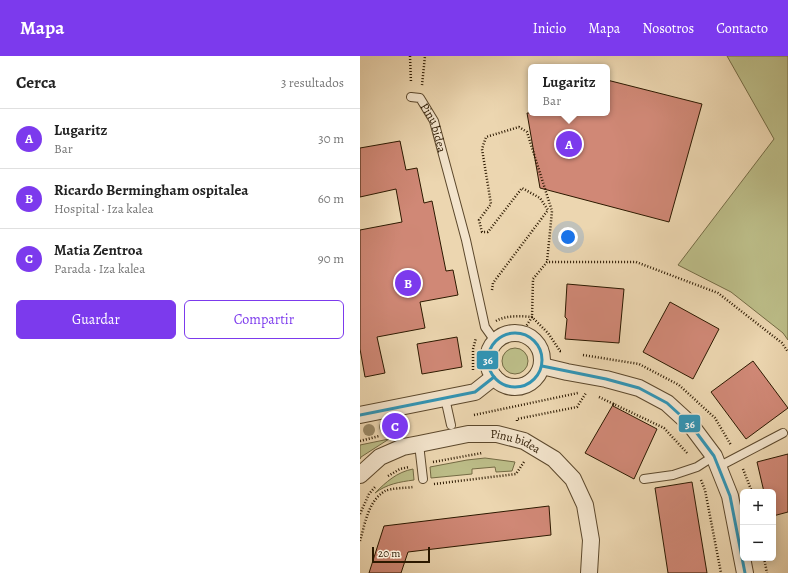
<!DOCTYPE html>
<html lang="es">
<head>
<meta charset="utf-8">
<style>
  :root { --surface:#fff; --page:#f2f2f2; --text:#222; --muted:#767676; --line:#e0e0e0; --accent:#7c3aed }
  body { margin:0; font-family:Alegreya,serif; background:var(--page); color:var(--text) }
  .controls { position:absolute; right:12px; bottom:12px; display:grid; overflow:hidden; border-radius:6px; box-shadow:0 2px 10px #0003 }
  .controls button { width:36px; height:36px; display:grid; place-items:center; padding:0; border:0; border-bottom:1px solid var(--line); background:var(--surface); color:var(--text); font:20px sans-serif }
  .scale { position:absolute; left:12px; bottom:10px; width:58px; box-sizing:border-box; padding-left:4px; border:2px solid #2c1900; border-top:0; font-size:11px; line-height:14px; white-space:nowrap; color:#2c1900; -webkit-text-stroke:3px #f3e4cc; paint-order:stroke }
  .you { position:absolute; left:208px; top:181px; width:14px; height:14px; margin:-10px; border:3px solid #fff; border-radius:50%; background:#1a73e8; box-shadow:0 0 0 6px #1a73e833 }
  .badge { display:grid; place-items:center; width:26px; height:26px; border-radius:50%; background:var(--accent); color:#fff; font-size:13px; font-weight:700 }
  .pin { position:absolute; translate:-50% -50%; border:2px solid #fff; box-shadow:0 1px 4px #0006 }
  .popup { position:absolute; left:168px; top:8px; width:82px; height:52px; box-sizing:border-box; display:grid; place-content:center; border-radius:6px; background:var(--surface); filter:drop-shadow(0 1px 3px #0005); font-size:13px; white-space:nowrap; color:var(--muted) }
  .popup b { font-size:15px; color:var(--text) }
  .popup::after { content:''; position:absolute; left:50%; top:100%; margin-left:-8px; border:8px solid transparent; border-top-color:var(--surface) }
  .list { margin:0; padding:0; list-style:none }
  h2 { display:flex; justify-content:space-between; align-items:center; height:52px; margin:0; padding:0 16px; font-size:17px }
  h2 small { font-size:13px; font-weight:400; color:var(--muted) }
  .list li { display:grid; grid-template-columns:26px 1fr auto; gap:12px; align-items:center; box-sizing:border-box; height:60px; padding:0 16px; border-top:1px solid var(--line) }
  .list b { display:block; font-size:15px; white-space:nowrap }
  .list p { margin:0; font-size:13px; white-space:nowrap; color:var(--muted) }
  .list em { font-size:13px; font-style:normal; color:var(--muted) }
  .actions { display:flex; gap:8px; padding:12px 16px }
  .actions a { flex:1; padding:9px 0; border:1px solid var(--accent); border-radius:6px; text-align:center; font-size:14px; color:var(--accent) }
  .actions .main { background:var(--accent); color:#fff }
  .map { position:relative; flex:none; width:428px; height:517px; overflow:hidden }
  header { display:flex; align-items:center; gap:24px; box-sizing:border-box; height:56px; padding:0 20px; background:var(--accent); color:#fff }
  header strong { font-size:19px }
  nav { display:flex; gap:22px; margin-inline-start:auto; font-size:14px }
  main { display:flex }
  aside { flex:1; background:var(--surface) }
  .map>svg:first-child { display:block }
  .green { fill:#bcbd88; stroke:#746b44 }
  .building { fill:#d08876; stroke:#2c1900 }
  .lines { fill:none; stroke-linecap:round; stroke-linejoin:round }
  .lane-casing { stroke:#5c482c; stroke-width:10 }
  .street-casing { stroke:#5c482c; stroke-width:18 }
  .path { stroke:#2c1900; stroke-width:2.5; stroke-dasharray:1 2; stroke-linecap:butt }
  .lane { stroke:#f3e4cc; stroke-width:8 }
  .street { stroke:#f3e4cc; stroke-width:16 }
  .bus-1-casing { stroke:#f3e4cc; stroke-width:6 }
  .bus-1 { stroke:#3195b6; stroke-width:3 }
  .tree { fill:#9a8966 }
  .labels { text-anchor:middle; stroke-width:4; stroke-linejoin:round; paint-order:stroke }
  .street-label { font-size:12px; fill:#2c1900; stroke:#f3e4cc }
  .line-badge { stroke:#f3e4cc; stroke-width:1.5 }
  .badge-label { font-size:11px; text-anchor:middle; font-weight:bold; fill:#fff }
</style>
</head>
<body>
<header>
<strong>Mapa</strong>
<nav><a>Inicio</a><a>Mapa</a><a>Nosotros</a><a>Contacto</a></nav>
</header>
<main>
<aside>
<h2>Cerca<small>3 resultados</small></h2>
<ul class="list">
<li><span class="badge">A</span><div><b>Lugaritz</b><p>Bar</p></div><em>30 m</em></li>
<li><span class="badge">B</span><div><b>Ricardo Bermingham ospitalea</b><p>Hospital · Iza kalea</p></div><em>60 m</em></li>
<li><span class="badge">C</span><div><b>Matia Zentroa</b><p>Parada · Iza kalea</p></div><em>90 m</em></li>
</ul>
<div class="actions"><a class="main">Guardar</a><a>Compartir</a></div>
</aside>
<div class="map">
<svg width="428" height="517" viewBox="0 0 428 517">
  <rect width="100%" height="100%" fill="#ecd6b0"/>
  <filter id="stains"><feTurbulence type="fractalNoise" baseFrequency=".005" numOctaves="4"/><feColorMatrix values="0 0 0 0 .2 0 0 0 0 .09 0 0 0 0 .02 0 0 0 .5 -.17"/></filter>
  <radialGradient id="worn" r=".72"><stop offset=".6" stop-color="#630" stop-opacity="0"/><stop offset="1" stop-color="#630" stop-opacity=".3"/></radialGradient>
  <g class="green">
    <polygon points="367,0 428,0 428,284 423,277 371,236 318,209 414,83"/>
    <circle cx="155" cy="305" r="13"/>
    <polygon points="29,383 1,401 0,403 0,389"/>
    <polygon points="125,402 155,406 152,415 136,416 135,411 112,413 112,418 71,422 70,411 107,404"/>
    <path d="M53,413L54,424C39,426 27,428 15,437C26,426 37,416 53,413Z"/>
  </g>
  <g class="building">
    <polygon points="247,24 342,48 309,166 180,132 167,57 247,57"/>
    <polygon points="40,85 46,114 57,112 64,147 72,145 86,215 93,214 98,239 60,246 65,272 17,281 25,317 5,321 0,293 0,174 42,166 36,133 0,141 0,92"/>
    <polygon points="207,228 264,233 259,287 205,283 207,263 205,261"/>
    <polygon points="310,246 359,273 333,323 283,296"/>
    <polygon points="97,281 102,311 62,318 57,288"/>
    <polygon points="393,305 428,352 386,383 351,336"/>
    <polygon points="254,347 253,350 297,373 274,423 225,397"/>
    <polygon points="428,398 428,456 413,460 413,436 404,436 397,406"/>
    <polygon points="332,426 347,517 308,517 295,432"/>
    <polygon points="189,450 191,479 48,496 41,517 9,517 24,470"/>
  </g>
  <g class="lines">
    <g class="lane-casing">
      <g id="lane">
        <path id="s1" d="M51,41L60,42L74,65L106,184L125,271L135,285"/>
        <polyline points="85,342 91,369"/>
        <polyline points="59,388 63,423"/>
        <polyline points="358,411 423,377"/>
        <polyline points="284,423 313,419 337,411 354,400"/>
      </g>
    </g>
    <g class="street-casing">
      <g id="street">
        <circle cx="155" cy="304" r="27"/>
        <polyline points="182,310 207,316 246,323 279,332 307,347 330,368 354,400 370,440 385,517"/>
        <polyline points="0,359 115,336 134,321"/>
        <path id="s2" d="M0,419L20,401L43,391L59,388L108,378H137L164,385L194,403L213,423L225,449L231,484L229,517"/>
      </g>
    </g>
    <g class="path">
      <polyline points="50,0 51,27"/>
      <polyline points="62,29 65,0"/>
      <polyline points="132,234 133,227 188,154 180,142 162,132 128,176 122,176 119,164 131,148 122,93 126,81 159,71 167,76 192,155 187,206"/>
      <path d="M136,265C146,259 161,260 172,261L188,277L200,295H202"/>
      <polyline points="162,277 172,261 173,223 187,206 276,206 358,237 422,287 428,296"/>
      <polyline points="223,299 279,308 319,329 355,362 371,389"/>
      <polyline points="113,314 113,293 116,282"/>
      <polyline points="239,341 304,372 328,398"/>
      <polyline points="114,359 218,337"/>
      <polyline points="157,365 157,363 217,351 226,337"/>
      <polyline points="0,385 19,380"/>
      <polyline points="73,406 122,397"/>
      <polyline points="383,413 392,436"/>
      <polyline points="28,420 40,413 49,411"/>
      <polyline points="341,424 345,434 361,517"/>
      <polyline points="74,428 156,418 164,406"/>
      <polyline points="0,458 9,438 15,431"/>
      <path d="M0,485C5,468 8,445 25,435C31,432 46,432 53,431"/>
      <polyline points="404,502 407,517"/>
    </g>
    <use href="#lane" class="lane"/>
    <use href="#street" class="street"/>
    <g class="bus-1-casing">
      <g id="bus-1">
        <circle cx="155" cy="304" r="27"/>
        <polyline points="182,310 246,323 279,332 307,347 330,368 354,400 370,440 385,517"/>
        <polyline points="0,359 115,336 134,321"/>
      </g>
    </g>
    <use href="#bus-1" class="bus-1"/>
  </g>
  <g class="tree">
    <circle cx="42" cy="368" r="6"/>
    <circle cx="25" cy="371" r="6"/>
    <circle cx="9" cy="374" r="6"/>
  </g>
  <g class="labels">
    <g class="street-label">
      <text dy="4" stroke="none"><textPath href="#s1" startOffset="42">Pinu bidea</textPath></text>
      <text dy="4" stroke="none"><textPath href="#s2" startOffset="167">Pinu bidea</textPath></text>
    </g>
  </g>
  <g class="line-badge">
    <rect x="116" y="294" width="23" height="20" rx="4" fill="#3195b6"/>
    <rect x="318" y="358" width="23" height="19" rx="4" fill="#3195b6"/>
  </g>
  <g class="badge-label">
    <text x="128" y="308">36</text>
    <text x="330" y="372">36</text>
  </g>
  <rect width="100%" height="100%" filter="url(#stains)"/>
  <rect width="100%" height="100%" fill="url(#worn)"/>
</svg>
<div class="controls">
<button>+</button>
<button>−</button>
</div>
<div class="scale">20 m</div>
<div class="you"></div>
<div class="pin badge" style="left:209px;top:88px">A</div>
<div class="popup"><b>Lugaritz</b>Bar</div>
<div class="pin badge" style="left:48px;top:227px">B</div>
<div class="pin badge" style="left:35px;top:370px">C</div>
</div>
</main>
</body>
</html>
